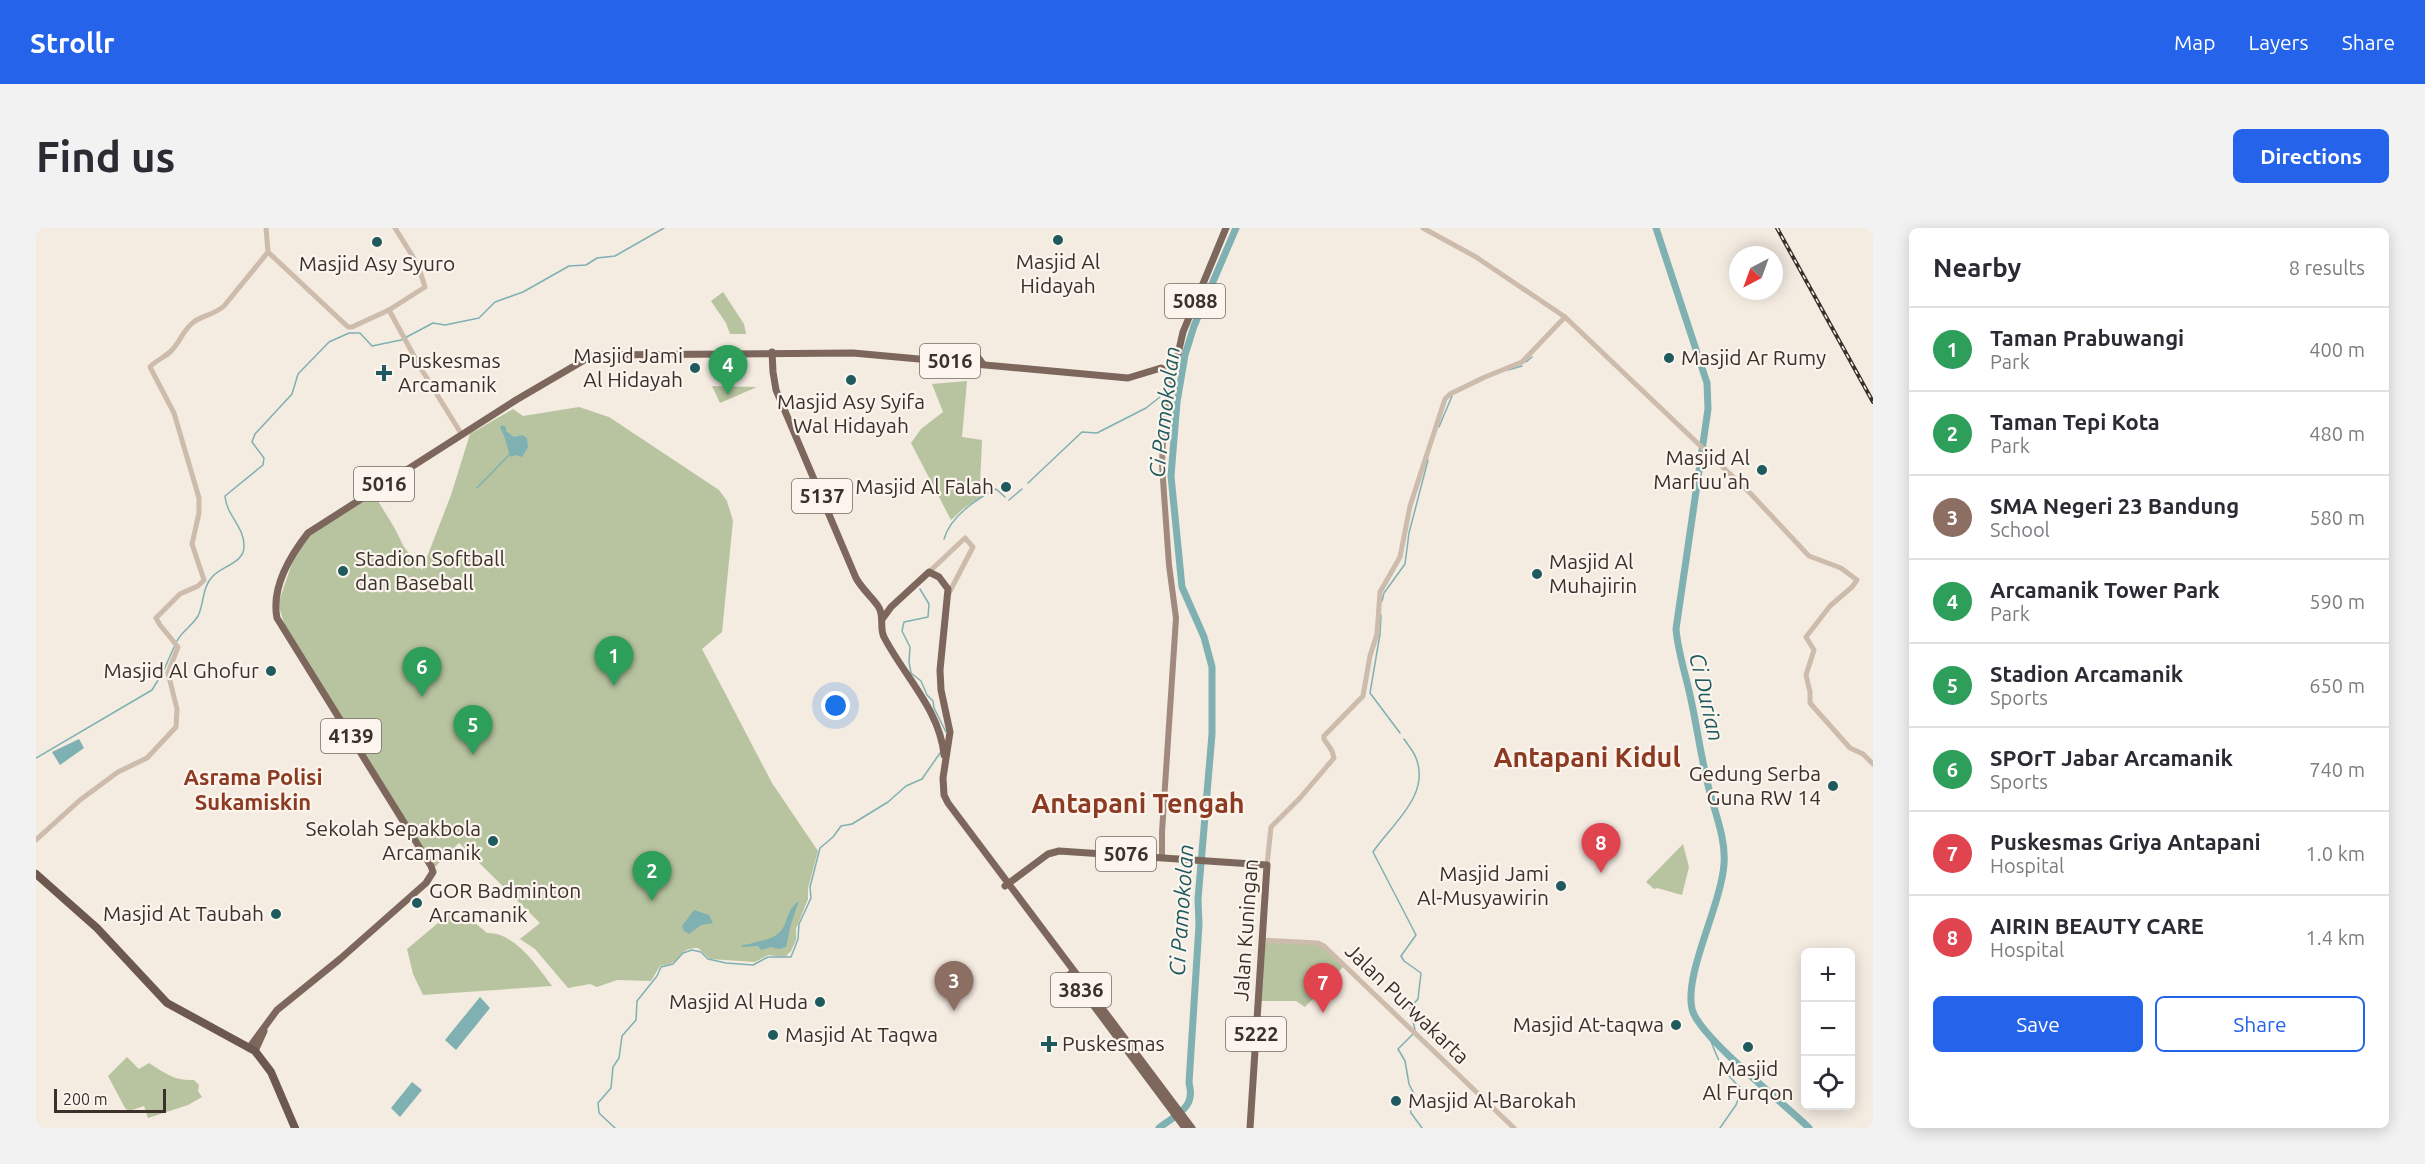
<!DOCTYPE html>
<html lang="en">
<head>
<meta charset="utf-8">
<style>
  :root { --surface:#fff; --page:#f2f2f3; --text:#2b2b33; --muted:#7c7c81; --line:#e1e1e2; --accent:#2563eb }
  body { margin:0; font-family:Ubuntu,sans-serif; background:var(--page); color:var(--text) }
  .controls { position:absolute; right:18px; bottom:18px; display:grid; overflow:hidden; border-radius:9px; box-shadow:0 3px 15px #0003 }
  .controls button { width:54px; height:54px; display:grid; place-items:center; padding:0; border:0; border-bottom:2px solid var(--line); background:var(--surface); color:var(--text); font:30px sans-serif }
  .compass { position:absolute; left:1693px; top:18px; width:54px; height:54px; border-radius:50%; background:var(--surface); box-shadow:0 3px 15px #0003; rotate:221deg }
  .scale { position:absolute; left:18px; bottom:15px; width:112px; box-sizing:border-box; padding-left:6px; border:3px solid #3b302b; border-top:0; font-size:16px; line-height:21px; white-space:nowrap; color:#3b302b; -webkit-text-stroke:4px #fbf5ee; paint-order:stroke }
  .you { position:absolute; left:800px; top:478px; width:21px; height:21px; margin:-15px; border:4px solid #fff; border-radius:50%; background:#1a73e8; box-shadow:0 0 0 9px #1a73e833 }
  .badge { display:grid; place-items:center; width:39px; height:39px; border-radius:50%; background:var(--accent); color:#fff; font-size:20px; font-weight:700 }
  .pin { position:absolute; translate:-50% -50px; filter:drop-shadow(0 2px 3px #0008) }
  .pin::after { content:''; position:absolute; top:32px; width:21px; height:18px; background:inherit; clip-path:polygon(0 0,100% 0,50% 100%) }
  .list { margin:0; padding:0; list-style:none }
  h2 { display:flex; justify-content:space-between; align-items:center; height:78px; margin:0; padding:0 24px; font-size:26px }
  h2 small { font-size:20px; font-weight:400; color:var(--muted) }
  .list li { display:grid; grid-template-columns:39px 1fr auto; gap:18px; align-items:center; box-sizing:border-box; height:84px; padding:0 24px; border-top:2px solid var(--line) }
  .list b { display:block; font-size:22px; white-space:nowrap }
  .list p { margin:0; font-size:20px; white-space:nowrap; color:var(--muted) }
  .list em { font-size:20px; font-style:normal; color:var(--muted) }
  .actions { display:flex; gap:12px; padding:18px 24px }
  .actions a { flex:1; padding:14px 0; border:2px solid var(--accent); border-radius:9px; text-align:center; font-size:21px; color:var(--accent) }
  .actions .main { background:var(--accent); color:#fff }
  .icon { flex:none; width:33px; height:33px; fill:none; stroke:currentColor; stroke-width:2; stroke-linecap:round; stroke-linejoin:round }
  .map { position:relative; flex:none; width:1837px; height:900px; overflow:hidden; border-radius:9px }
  header { display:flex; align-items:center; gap:36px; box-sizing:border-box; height:84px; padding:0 30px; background:var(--accent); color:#fff }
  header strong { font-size:28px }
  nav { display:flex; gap:33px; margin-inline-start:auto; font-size:21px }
  .intro { display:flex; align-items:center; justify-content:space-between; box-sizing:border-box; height:144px; padding:0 36px }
  h1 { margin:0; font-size:42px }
  .button { padding:15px 27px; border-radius:9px; background:var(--accent); color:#fff; font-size:21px; font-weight:700 }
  main { display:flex; gap:36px; padding:0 36px }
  aside { flex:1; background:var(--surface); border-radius:9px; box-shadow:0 3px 15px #0003 }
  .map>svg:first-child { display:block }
  .green { fill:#b8c4a0 }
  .water { fill:#7fb0b2 }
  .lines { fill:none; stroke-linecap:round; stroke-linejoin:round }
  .stream { stroke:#7fb0b2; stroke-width:1.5 }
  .river { stroke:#7fb0b2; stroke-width:7 }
  .tertiary { stroke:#cdbbac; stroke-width:5 }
  .secondary { stroke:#a18a7d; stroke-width:6 }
  .primary { stroke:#7d675c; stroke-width:7 }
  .trunk { stroke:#6c584f; stroke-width:8 }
  .rail-casing { stroke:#3b302b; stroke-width:4 }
  .rail { stroke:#fbf5ee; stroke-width:1.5; stroke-dasharray:4.5; stroke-linecap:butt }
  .poi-dot { fill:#1f5a5e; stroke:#fbf5ee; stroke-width:2 }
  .labels { text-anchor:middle; stroke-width:4.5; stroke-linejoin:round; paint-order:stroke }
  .shield { fill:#fbf5ee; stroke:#756b66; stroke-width:1.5 }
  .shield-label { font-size:20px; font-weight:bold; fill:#3b302b }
  .poi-label { font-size:21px; fill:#3b302b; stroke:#fbf5ee; text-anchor:end }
  .street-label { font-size:21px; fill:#3b302b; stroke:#fbf5ee }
  .water-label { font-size:22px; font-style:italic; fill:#1f5a5e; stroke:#fbf5ee }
  .neighbourhood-label { font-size:22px; font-weight:bold; fill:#8c3b22; stroke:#fbf5ee }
  .district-label { font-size:27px; font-weight:bold; fill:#8c3b22; stroke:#fbf5ee }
</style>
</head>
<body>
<header>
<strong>Strollr</strong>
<nav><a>Map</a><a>Layers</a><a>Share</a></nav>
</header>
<div class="intro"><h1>Find us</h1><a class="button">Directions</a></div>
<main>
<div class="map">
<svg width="1837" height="900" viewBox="0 0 1837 900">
  <rect width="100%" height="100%" fill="#f4ebe1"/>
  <g class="green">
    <polygon points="687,64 708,96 710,106 694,106 690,95 675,73"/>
    <polygon points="931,153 926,209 946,212 944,257 947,267 928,280 915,292 875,215 885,201 907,184 896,156"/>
    <polygon points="676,158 721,159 684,175"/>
    <path d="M543,179L573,189L683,262L691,273L697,293L686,404L666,421L736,555L782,623L772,660V671L760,701V712L755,723L749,729L732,727L719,734L674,731L662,720C643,720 647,730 634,736C631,737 627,737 624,738L615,753L581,752L561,759L554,756L532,760L499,721L484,711L504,695L423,615L399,639L249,398L242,376L262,318L272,306L337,265L358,299L368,319L386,342L415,267L434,206L477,181L487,188Z"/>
    <polygon points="1647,616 1653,639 1646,667 1621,660 1618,661 1610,654"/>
    <path d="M414,685L425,695L432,689L451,705C479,704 501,738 516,758L387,767L377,746L371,721Z"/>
    <polygon points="1226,712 1282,715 1308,738 1269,779 1260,773 1221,773"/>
    <path d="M91,829L103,841L113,835C129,845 138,853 158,852L163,857L162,863L166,869L152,877L112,890L108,878L93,883L89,880L72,848Z"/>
  </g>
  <g class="water">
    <path d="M466,197L470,199V203L478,209L486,207L491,210L492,219L486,229L479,227L475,229C471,221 469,206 464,200Z"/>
    <polygon points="43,511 48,520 24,537 16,524"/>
    <path d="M763,673L755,696L750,719L743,721L735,719L725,722L722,718L705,719L706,717C713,717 718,714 725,713C758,706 744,686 763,673Z"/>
    <polygon points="658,682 673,687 677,695 665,697 653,706 648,703 646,698"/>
    <polygon points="444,769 454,780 420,822 409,812"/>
    <polygon points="376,854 386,862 364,889 355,880"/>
  </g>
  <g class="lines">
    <g class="stream">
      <polyline points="1490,134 1496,129"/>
      <polyline points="1472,142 1486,138"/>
      <polyline points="1403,199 1416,168"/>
      <polyline points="992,255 1046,204 1061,205 1110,180 1124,169"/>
      <polyline points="441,260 474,226"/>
      <polyline points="973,272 986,261"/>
      <path d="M908,311C914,289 940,271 960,261L969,269"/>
      <polyline points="884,361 893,376 892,389 868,394 866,403 874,419 873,434 875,445 885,453 891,467 897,473 898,480 910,504"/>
      <polyline points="1346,373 1348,365 1369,336 1373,305 1392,232"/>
      <polyline points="1345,387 1344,406 1334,465 1364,505"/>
      <path d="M141,413C146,403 156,398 162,388C168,376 166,360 176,349C184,339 208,335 208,319C209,299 190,287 189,268L227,237L228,230L216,214L219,206L256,166L262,146L293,114L313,105H324L336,118L365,112L397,95L409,97L443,90L459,74L487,64L533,38L550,37L561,30L579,28L628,0"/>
      <path d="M1368,511C1372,517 1378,524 1380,530C1395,567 1355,597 1337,624L1380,707L1365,728L1368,733L1385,745L1382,771L1374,780L1379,802"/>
      <polyline points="0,530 116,462 127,444 139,417"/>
      <polyline points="1377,806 1362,821 1369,833 1373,856 1378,866 1373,874 1375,885 1386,900"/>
      <path d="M1673,808C1682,832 1686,844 1706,861L1700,877L1684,900"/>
      <polyline points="579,900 563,885 562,875 575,860 577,839 583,830 586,808 600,792 601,773 621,748 625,739 637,736 647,725 656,722 665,724 672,731 690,735 717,737 732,729 755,729 762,711 763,696 775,670 774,659 784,620 797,609 805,598 816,596 852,574 870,558 886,551 904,525"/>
    </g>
    <g class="river">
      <path d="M1620,0L1671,155L1672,181L1640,401C1642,424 1649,444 1654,467C1661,498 1665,530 1673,561C1679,585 1690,611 1688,636C1685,678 1648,745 1656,781C1662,808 1749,876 1773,900"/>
      <path d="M1123,900C1141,886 1160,880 1153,855L1163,697L1162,671L1176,506V439L1168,409L1146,359L1135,248L1141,174L1149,127L1158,98L1200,0"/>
    </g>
    <g class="tertiary">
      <polyline points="1387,0 1440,29 1529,89 1715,266 1773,328 1805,340 1821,352 1816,359 1794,378 1770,409 1778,422 1770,447 1774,464 1774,475 1814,520 1827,526 1837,536"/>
      <polyline points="232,24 312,99 316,99 353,82 389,59 382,37 359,0"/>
      <polyline points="353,82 384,139 426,207"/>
      <polyline points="893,344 929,310 937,319 913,365"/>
      <path d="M0,612L44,572L82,544L111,530L140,499L141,481L132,445L142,419L124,397L120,390L144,366L162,358L168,352L156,316L163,285V270L138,185L114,139C120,132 130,129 136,122C146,112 146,102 159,93C169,87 179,86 188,78L232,24L230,0"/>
      <polyline points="1231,637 1235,599 1264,570 1298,530 1296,523 1288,511 1288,508 1327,468 1334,428 1341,406 1344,364 1364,329 1374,278 1409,171 1414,166 1449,149 1486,134 1529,89"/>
      <polyline points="1226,712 1282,715 1288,718 1478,900"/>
    </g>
    <polyline class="secondary" points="1126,629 1126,604 1140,390 1133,337 1126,237 1128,187 1137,148"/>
    <g class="primary">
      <polyline points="935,120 947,136"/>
      <path d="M736,124L737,144L740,162L820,350C826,361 835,368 842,378C849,388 843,400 848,409C868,448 904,482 908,527"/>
      <polyline points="908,132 924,120"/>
      <polyline points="1137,148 1147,104 1190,0"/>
      <polyline points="847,390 855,379 893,344 903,349 912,361 904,442 905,462 914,504 907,550 908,567 912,575 1156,900"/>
      <polyline points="969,658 1012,626 1023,623 1231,637 1214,900"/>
      <polyline points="1034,746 1149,900"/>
      <path d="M213,820L241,782L304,731L390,655L397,644L395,638L241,390C235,360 254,328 272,305L480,172L557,127L817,125L1092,150L1125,140L1137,148"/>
      <polyline points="219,823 228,803"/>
    </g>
    <polyline class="trunk" points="0,646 61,700 131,775 219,823 235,844 259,900"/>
    <g class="rail-casing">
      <polyline id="rail" points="1741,0 1837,174"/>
    </g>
    <use href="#rail" class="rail"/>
  </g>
  <g class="poi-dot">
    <circle cx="1022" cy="12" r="6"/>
    <circle cx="341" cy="14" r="6"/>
    <circle cx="1633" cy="130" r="6"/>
    <circle cx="659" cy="140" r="6"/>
    <path d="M345 136h6v6h6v6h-6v6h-6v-6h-6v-6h6z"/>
    <circle cx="815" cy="152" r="6"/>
    <circle cx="1726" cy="242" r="6"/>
    <circle cx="970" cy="259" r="6"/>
    <circle cx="307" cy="343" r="6"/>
    <circle cx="1501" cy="346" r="6"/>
    <circle cx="235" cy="443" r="6"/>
    <circle cx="1797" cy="558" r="6"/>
    <circle cx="457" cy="613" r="6"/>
    <circle cx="1525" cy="658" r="6"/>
    <circle cx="381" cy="675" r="6"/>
    <circle cx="240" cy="686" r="6"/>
    <circle cx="784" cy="774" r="6"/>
    <circle cx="1640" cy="797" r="6"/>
    <circle cx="737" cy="807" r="6"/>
    <path d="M1010 807h6v6h6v6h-6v6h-6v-6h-6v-6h6z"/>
    <circle cx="1712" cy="819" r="6"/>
    <circle cx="1360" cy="873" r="6"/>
  </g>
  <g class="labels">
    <g class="shield">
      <rect x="1129" y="56" width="60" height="34" rx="4.5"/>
      <rect x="884" y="116" width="60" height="34" rx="4.5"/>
      <rect x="318" y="239" width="60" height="34" rx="4.5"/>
      <rect x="756" y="251" width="60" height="34" rx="4.5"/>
      <rect x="285" y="491" width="60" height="34" rx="4.5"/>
      <rect x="1060" y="609" width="60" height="34" rx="4.5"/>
      <rect x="1015" y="745" width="60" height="34" rx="4.5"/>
      <rect x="1190" y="789" width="60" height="34" rx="4.5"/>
    </g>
    <g class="shield-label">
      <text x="1159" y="80">5088</text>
      <text x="914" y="140">5016</text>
      <text x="348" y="263">5016</text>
      <text x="786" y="275">5137</text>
      <text x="315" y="515">4139</text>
      <text x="1090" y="633">5076</text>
      <text x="1045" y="769">3836</text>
      <text x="1220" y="813">5222</text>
    </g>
    <g class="poi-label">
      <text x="1022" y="41" text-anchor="middle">Masjid Al<tspan x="1022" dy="24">Hidayah</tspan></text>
      <text x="341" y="43" text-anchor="middle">Masjid Asy Syuro</text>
      <text x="647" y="135">Masjid Jami<tspan x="647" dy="24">Al Hidayah</tspan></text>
      <text x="1645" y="137" text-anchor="start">Masjid Ar Rumy</text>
      <text x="362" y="140" text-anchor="start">Puskesmas<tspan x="362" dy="24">Arcamanik</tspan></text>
      <text x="815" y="181" text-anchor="middle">Masjid Asy Syifa<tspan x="815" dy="24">Wal Hidayah</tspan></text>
      <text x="1714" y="237">Masjid Al<tspan x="1714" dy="24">Marfuu'ah</tspan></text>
      <text x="958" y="266">Masjid Al Falah</text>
      <text x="319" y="338" text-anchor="start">Stadion Softball<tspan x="319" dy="24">dan Baseball</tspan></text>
      <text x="1513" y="341" text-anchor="start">Masjid Al<tspan x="1513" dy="24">Muhajirin</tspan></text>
      <text x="223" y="450">Masjid Al Ghofur</text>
      <text x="1785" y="553">Gedung Serba<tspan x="1785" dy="24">Guna RW 14</tspan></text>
      <text x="445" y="608">Sekolah Sepakbola<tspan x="445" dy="24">Arcamanik</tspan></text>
      <text x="1513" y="653">Masjid Jami<tspan x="1513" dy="24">Al-Musyawirin</tspan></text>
      <text x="393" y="670" text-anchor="start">GOR Badminton<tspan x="393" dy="24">Arcamanik</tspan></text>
      <text x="228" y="693">Masjid At Taubah</text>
      <text x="772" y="781">Masjid Al Huda</text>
      <text x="1628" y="804">Masjid At-taqwa</text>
      <text x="749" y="814" text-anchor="start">Masjid At Taqwa</text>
      <text x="1026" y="823" text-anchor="start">Puskesmas</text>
      <text x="1712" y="848" text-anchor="middle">Masjid<tspan x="1712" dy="24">Al Furqon</tspan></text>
      <text x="1372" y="880" text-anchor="start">Masjid Al-Barokah</text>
    </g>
    <g class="street-label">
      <text transform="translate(1210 702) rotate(-86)" y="7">Jalan Kuningan</text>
      <text transform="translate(1371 776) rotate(44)" y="7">Jalan Purwakarta</text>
    </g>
    <g class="water-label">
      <text transform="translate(1128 184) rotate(-83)" y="8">Ci Pamokolan</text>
      <text transform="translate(1671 469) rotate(77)" y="8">Ci Durian</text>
      <text transform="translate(1145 682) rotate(-86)" y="8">Ci Pamokolan</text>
    </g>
    <g class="neighbourhood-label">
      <text x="217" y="557">Asrama Polisi<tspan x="217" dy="25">Sukamiskin</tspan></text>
    </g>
    <g class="district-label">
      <text x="1551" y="539">Antapani Kidul</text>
      <text x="1102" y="585">Antapani Tengah</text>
    </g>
  </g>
</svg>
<div class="controls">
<button>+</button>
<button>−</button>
<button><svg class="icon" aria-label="locate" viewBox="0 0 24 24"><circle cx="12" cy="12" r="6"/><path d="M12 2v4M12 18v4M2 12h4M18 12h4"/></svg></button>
</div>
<svg class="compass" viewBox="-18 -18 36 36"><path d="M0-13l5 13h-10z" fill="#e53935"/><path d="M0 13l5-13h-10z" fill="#7c7c81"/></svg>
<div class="scale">200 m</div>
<div class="you"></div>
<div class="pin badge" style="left:578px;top:458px;background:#2e9e5b">1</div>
<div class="pin badge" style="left:616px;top:673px;background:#2e9e5b">2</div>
<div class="pin badge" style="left:918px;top:783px;background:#8d6e63">3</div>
<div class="pin badge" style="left:692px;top:167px;background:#2e9e5b">4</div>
<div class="pin badge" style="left:437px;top:527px;background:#2e9e5b">5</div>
<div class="pin badge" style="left:386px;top:469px;background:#2e9e5b">6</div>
<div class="pin badge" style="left:1287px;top:785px;background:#e0444e">7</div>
<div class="pin badge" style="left:1565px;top:645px;background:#e0444e">8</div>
</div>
<aside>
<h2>Nearby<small>8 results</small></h2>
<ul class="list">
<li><span class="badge" style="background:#2e9e5b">1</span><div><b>Taman Prabuwangi</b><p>Park</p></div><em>400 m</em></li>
<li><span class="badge" style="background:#2e9e5b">2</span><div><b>Taman Tepi Kota</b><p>Park</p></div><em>480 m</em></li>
<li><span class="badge" style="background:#8d6e63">3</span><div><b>SMA Negeri 23 Bandung</b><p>School</p></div><em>580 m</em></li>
<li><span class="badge" style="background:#2e9e5b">4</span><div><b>Arcamanik Tower Park</b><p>Park</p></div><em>590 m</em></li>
<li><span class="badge" style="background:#2e9e5b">5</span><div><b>Stadion Arcamanik</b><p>Sports</p></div><em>650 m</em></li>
<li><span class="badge" style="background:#2e9e5b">6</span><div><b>SPOrT Jabar Arcamanik</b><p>Sports</p></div><em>740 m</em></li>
<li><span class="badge" style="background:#e0444e">7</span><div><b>Puskesmas Griya Antapani</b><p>Hospital</p></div><em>1.0 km</em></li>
<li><span class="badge" style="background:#e0444e">8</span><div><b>AIRIN BEAUTY CARE</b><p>Hospital</p></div><em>1.4 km</em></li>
</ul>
<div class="actions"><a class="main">Save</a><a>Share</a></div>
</aside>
</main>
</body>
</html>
